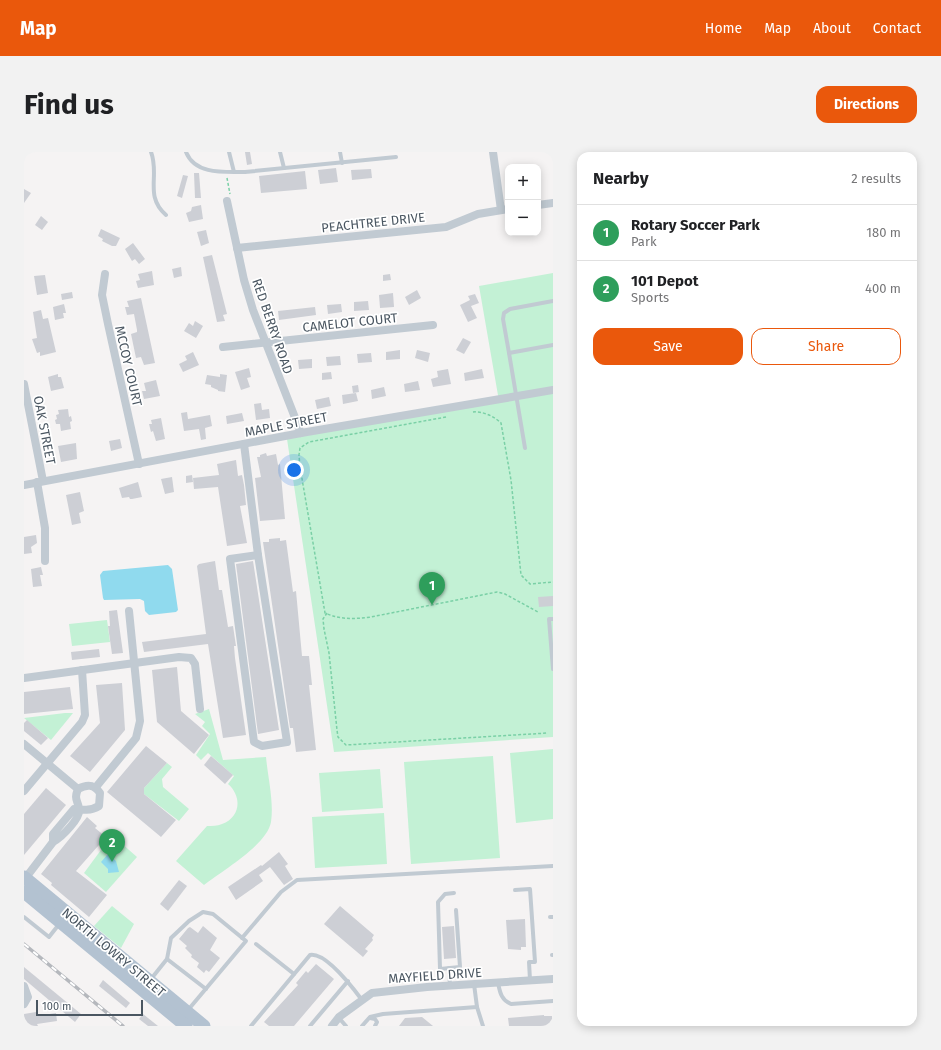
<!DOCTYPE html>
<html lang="en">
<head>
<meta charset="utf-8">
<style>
  :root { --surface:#fff; --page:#f2f2f2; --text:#202124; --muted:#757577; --line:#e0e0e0; --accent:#ea580c }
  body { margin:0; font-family:"Fira Sans",sans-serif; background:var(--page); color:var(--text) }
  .controls { position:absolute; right:12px; top:12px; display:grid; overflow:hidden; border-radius:8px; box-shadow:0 2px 10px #0003 }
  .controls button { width:36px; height:36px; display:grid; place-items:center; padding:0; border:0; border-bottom:1px solid var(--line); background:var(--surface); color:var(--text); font:20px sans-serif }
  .scale { position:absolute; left:12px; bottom:10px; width:107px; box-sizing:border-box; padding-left:4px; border:2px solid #4a5661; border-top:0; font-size:11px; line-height:14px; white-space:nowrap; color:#4a5661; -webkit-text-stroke:3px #fff; paint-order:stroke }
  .you { position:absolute; left:270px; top:318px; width:14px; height:14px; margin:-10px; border:3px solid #fff; border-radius:50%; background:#1a73e8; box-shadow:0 0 0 6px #1a73e833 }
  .badge { display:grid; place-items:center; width:26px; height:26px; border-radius:50%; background:var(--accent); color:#fff; font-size:13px; font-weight:700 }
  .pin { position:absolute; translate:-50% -33px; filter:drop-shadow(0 1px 2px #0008) }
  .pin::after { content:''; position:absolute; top:21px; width:14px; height:12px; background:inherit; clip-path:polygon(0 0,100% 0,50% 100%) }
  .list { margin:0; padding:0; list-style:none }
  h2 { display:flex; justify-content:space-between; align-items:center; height:52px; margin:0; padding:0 16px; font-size:17px }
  h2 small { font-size:13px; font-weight:400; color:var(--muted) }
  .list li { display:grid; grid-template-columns:26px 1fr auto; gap:12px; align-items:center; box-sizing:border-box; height:56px; padding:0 16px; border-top:1px solid var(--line) }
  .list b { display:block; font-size:15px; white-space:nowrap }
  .list p { margin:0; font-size:13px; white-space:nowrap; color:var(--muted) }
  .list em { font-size:13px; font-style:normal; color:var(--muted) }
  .actions { display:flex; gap:8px; padding:12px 16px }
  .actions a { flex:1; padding:9px 0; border:1px solid var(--accent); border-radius:12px; text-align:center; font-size:14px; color:var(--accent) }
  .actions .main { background:var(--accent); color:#fff }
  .map { position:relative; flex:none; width:529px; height:874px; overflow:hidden; border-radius:12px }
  header { display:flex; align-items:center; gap:24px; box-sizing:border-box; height:56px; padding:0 20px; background:var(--accent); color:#fff }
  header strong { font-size:19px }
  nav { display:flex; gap:22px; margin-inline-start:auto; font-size:14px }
  .intro { display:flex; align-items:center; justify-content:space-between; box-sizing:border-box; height:96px; padding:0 24px }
  h1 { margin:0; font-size:28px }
  .button { padding:10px 18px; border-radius:12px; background:var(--accent); color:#fff; font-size:14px; font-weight:700 }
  main { display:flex; gap:24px; padding:0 24px }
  aside { flex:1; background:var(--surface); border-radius:12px; box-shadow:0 2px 10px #0003 }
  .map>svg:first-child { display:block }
  .green { fill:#c3f1d5 }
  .water { fill:#90daee }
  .building { fill:#cdcfd5 }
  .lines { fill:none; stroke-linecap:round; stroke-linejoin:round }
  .path { stroke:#7ad0a6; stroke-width:1.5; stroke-dasharray:3 2; stroke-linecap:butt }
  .lane { stroke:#c1cad2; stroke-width:4 }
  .street { stroke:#c1cad2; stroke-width:8 }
  .primary { stroke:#b3c2d1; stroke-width:13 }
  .rail-casing { stroke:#b5b8bd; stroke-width:3.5 }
  .rail { stroke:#fff; stroke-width:2; stroke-dasharray:6; stroke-linecap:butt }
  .labels { text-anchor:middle; stroke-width:3.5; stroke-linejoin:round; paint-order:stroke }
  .street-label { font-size:13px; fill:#4a5661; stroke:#fff }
</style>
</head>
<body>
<header>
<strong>Map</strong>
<nav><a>Home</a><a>Map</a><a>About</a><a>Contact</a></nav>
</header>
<div class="intro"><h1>Find us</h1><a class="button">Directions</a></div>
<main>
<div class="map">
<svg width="529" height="874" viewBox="0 0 529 874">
  <rect width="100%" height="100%" fill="#f5f3f3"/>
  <g class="green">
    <polygon points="529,121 529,585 310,600 263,287 475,249 455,134"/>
    <polygon points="83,468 86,490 48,494 45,472"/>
    <path d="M185,557L199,608L242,605C244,626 250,650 247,670C243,693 198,719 180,733L152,709L183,674C188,674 193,674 198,672C217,665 218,644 204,632L210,624L184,601L177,608L172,603L186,582L178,574L181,570L171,562Z"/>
    <polygon points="41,561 49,561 27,588 0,566"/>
    <polygon points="529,597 529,667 492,671 486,601"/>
    <polygon points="469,604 476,706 387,712 380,610"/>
    <polygon points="143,611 148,615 138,627 139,635 165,657 155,669 120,642 120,636"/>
    <polygon points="356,617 359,656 298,660 295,621"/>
    <polygon points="360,661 363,712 291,716 288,665"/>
    <polygon points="88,683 113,705 82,740 60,721"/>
    <polygon points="88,754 110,772 97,796 70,774"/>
  </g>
  <g class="water">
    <polygon points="144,413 148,417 154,458 152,460 125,463 121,459 120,449 116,447 80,448 79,446 76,423 79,419"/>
    <polygon points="84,702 92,709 95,720 84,721 84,717 77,710"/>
  </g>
  <g class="building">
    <polygon points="221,0 226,0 228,12 223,13"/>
    <polygon points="312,16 314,30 296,32 294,18"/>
    <polygon points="347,17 348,26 328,28 327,18"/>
    <polygon points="281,19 283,37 237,41 235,24"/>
    <polygon points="170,21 175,21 177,46 171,46"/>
    <polygon points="159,23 164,24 158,46 153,44"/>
    <polygon points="0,37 7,41 0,51"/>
    <polygon points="177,53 179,67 165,70 162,61 167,59 168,55"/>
    <polygon points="17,64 24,70 18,78 11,73"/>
    <polygon points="77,77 96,86 92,94 88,94 78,89 79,87 74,84"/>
    <polygon points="182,78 185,91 177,94 173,80"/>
    <polygon points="109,91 121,107 115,112 111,107 108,109 101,97"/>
    <polygon points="188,103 203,162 199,163 201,169 193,170 179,105"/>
    <polygon points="157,115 158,124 150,126 148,117"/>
    <polygon points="128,119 130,133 114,136 112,129 116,128 114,122"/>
    <polygon points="366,122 367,128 359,129 359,123"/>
    <polygon points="21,123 24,141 13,143 10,124"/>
    <polygon points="393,138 397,146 385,153 381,145"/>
    <polygon points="48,140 49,146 38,148 37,142"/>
    <polygon points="369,141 370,155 356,156 355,143"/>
    <polygon points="451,142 455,151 447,154 453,166 444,170 436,153 446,148 444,144"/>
    <polygon points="117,146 131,211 120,213 117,205 112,206 107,182 113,180 113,178 110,162 103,163 101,155 105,155 103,149"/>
    <polygon points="344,149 345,158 330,159 330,150"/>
    <polygon points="40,152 42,161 39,161 40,166 31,168 29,155"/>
    <polygon points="317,152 318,160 304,162 303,153"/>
    <polygon points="291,155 292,163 255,168 254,159"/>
    <polygon points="17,158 19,167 24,166 32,200 16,204 16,200 13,201 8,187 13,186 9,160"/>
    <polygon points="171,169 179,174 172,186 160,179 165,171 169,174"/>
    <polygon points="439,186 447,190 440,202 432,198"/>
    <polygon points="376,198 376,207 362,208 362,200"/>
    <polygon points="393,198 406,201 404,210 391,206"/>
    <polygon points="169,200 175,213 159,220 155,212 163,208 161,204"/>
    <polygon points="347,201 348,210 334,211 333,202"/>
    <polygon points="316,204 317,213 303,214 302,205"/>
    <polygon points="288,207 288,216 275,217 274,208"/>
    <polygon points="225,216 227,225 223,226 226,235 217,238 211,220"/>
    <polygon points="424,217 427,232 409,235 407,227 414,225 413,219"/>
    <polygon points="458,217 460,226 441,229 440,221"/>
    <polygon points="307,220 308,227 298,228 298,221"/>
    <polygon points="34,222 34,225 37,225 40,236 27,239 24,225"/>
    <polygon points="196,222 203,223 201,240 194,239 194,238 187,235 187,233 181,232 183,223 196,225"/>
    <polygon points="132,228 136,244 120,247 118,239 122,239 120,231"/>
    <polygon points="394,229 396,238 381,240 380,232"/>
    <polygon points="334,233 335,240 329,241 328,234"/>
    <polygon points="360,235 362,244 348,247 347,238"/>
    <polygon points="332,241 334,249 319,252 318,243"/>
    <polygon points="305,245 307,254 293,257 291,248"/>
    <polygon points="237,251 238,258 245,257 246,266 232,268 230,252"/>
    <polygon points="44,257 45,265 47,264 48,269 46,270 47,277 37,279 36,272 32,272 31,268 33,267 32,263 35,262 34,258"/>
    <polygon points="163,260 164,267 186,263 188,274 181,276 182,287 177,288 175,277 160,279 157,261"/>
    <polygon points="218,261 220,269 203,272 202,264"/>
    <polygon points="137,266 141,287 132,289 129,279 127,280 125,272 128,272 127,268"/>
    <polygon points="96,287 98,296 87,299 85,289"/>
    <polygon points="52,291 53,307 37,310 34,294"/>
    <polygon points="242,301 243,304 252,302 254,313 256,312 261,367 236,369 231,326 237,325 233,305 236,305 236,303"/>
    <polygon points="212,308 214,324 218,323 220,333 222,353 216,354 223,391 203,394 194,335 170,337 169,326 195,323 193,312"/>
    <polygon points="168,323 169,330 162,331 162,324"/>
    <polygon points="148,325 150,340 141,342 137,327"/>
    <polygon points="114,330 118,345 108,347 106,347 105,345 98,346 95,336"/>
    <polygon points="56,340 60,359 55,361 57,371 48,373 42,343"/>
    <polygon points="12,383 13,391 7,395 8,401 0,402 0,385"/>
    <polygon points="256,386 256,389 262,388 269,440 272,439 278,504 285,504 288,533 285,533 292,598 272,600 269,576 266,576 239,390 245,390 245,387"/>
    <polygon points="191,409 195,438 198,438 204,475 209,474 212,494 210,494 211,506 222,583 199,586 184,492 120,500 118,490 182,482 173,414 175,412"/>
    <polygon points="229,409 255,578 234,582 212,412"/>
    <polygon points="17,415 19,423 16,423 18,434 9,435 7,417"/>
    <polygon points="529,444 529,454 515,455 514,445"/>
    <polygon points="93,458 99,501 88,502 84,474 86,474 85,459"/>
    <polygon points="75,497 76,505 48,508 47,500"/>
    <polygon points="153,515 157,559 185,583 170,602 133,570 128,518"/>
    <polygon points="98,531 101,578 66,620 46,604 76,571 72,533"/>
    <polygon points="46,535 49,557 0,562 0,540"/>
    <polygon points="3,568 24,586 17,593 0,579 0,571"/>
    <polygon points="122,594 143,611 120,636 120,642 152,668 137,685 83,640"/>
    <polygon points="187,604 209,623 201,632 180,613"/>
    <polygon points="22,636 42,653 0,703 0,662"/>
    <polygon points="63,665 73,674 71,676 82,685 52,719 83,743 65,765 27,733 28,731 17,722"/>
    <polygon points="255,700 264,712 261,714 269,727 260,733 246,715 235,723 239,729 212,748 204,735 237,713 238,714"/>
    <polygon points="155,728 163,734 144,759 136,752"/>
    <polygon points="316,754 350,783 348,786 349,788 341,797 344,799 339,805 300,772"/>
    <polygon points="501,767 502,795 497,795 497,798 484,797 482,768"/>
    <polygon points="179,774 193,786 186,798 196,806 185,820 182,818 180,821 173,815 175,811 167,805 168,803 161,796 163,794 155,787 164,776 166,775 174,781"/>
    <polygon points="430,774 432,806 420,807 418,775"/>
    <polygon points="292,812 310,827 270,874 245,874 240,870 274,833 272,831 282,819 284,821"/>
    <polygon points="0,815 57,862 51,870 0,827"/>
    <polygon points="79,828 106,851 102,856 75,834"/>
    <polygon points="12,860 12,864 32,861 33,869 13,872 14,874 0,874 0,862"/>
    <polygon points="119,862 134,874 124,874 115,867"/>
    <polygon points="520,863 520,864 528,864 528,874 485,874 484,866"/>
    <polygon points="398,865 409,874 375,874 381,866"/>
  </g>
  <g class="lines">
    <g class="path">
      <polyline points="203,26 206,42"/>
      <path d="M449,260C458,259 470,264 477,271L487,328L497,423L506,432L529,430"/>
      <path d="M422,265L285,290L276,296L275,303L276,315L301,461C317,468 331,467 347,465L473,440L481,442L514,460"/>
      <polyline points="303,461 299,467 300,477 305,501 313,578 314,585 322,593 524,581"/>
    </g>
    <g class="lane">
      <path d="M127,0C136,23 120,44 142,63"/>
      <path d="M162,0C171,23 201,20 221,20L372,5"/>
      <polyline points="205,0 210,20"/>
      <polyline points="256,0 260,16"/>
      <polyline points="316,0 318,11"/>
      <polyline points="529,149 486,157 480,161 479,167 485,201 529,193"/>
      <polyline points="485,201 501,296"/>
      <polyline points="529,467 525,467 529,517"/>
      <polyline points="491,738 506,737 511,810 505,810 506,828"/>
      <polyline points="430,741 421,742 414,750 416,817 436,815 432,758"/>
      <polyline points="0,765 25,785 36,771"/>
      <polyline points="526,765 529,765"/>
      <polyline points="218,786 257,740 273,728 529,714"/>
      <polyline points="232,792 270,822"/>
      <polyline points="528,803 529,803"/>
      <polyline points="143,807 182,837"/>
      <polyline points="425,816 426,834"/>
      <polyline points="127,827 143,807 147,786 165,769 179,760 189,762 222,789 164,858"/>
      <path d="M474,831C476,840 477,848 487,852L529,849"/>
      <polyline points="453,855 459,874"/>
      <polyline points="315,866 322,874"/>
      <polyline points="346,866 351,867 353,870 351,874"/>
      <path d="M227,874L286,803C302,800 329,836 338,848"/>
      <polyline points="286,874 324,829"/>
      <polyline points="338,874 346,865 359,862 453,855 450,832"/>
    </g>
    <g class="street">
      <polyline points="469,0 477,58"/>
      <polyline points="203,49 220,128 229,158 277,281"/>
      <polyline points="514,53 529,51"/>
      <polyline points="213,96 422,75 454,62 484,57"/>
      <polyline points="81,122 78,143 84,172 115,312"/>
      <polyline points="199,195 409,173"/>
      <polyline points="0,232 19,329"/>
      <polyline points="220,292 234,403"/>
      <polyline points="13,330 21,376 21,409"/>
      <polyline points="0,333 277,281 529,238"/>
      <polygon points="234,403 263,590 238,594 230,590 206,407"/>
      <polyline points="0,526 155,505 167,506 171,512 176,557"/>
      <polyline points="0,592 54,637"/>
      <polyline points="72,635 112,586 116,569 105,459"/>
      <polyline points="0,639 58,570 61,563 58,518"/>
      <path d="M0,728L29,690C38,685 58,665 55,656C53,647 50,647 54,637C63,632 70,632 76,641L75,654C67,659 58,658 50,657L29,682V690"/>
      <polyline points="0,834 4,845 0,852"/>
      <polyline points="308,874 315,865 348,841 403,835 529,827"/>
    </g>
    <g class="primary">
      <polyline points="0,725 180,874"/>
      <polyline points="0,740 162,874"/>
    </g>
    <g class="rail-casing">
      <polyline id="rail" points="0,792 99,874"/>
    </g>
    <use href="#rail" class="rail"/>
  </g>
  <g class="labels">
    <g class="street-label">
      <text transform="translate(349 70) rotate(-6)" y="5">PEACHTREE DRIVE</text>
      <text transform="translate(326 170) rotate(-6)" y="5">CAMELOT COURT</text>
      <text transform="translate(249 174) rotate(71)" y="5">RED BERRY ROAD</text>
      <text transform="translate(105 214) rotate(77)" y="5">MCCOY COURT</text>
      <text transform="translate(262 272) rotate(-11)" y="5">MAPLE STREET</text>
      <text transform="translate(21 278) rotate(79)" y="5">OAK STREET</text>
      <text transform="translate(90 800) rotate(40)" y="5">NORTH LOWRY STREET</text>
      <text transform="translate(411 823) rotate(-4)" y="5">MAYFIELD DRIVE</text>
    </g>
  </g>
</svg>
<div class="controls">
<button>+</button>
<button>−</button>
</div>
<div class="scale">100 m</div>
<div class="you"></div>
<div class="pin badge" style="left:408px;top:453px;background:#2e9e5b">1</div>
<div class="pin badge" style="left:88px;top:710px;background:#2e9e5b">2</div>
</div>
<aside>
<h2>Nearby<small>2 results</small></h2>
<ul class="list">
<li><span class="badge" style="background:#2e9e5b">1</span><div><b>Rotary Soccer Park</b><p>Park</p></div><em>180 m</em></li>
<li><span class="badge" style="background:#2e9e5b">2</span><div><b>101 Depot</b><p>Sports</p></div><em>400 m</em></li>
</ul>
<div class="actions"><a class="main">Save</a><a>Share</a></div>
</aside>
</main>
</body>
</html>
